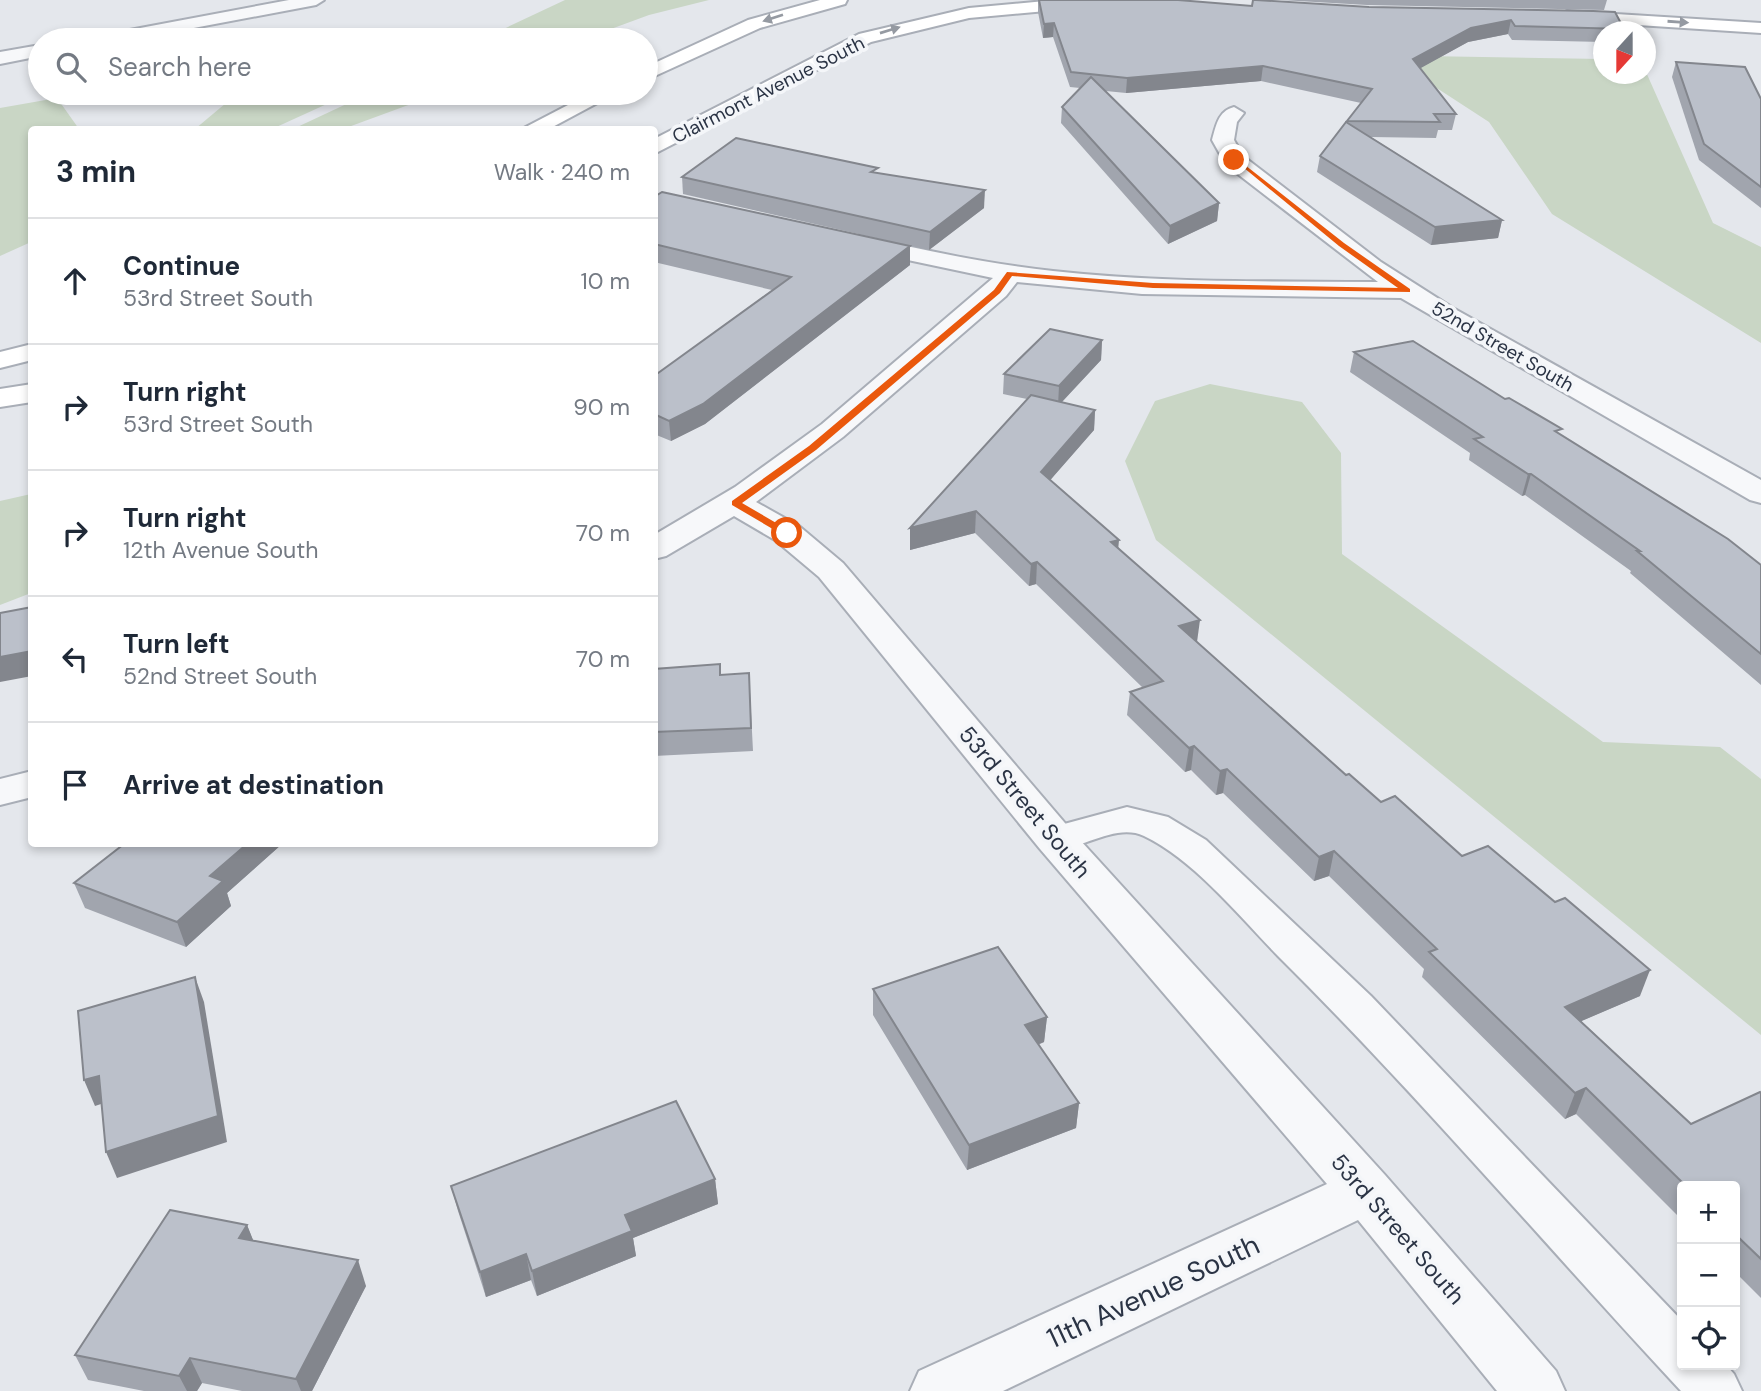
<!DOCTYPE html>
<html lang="en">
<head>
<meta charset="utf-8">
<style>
  :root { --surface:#fff; --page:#f2f2f3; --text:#1f2937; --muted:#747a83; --line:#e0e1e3 }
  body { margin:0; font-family:"DM Sans",sans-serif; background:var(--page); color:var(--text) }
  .controls { position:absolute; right:21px; bottom:21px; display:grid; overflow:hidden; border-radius:7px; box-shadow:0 4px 10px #0003 }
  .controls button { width:63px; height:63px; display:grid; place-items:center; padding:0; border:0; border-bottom:2px solid var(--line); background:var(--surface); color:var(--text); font:35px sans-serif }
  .compass { position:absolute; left:1593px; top:21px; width:63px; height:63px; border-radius:50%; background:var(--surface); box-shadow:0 4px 10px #0003; rotate:201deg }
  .stop { position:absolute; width:21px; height:21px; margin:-16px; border:5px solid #ea580c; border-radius:50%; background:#fff }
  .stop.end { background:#ea580c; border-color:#fff; box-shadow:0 2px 7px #0008 }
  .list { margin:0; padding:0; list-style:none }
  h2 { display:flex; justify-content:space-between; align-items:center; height:91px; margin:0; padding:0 28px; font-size:30px }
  h2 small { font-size:23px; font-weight:400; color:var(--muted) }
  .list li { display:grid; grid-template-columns:46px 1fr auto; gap:21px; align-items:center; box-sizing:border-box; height:126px; padding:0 28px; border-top:2px solid var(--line) }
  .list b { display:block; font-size:26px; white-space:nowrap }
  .list p { margin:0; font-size:23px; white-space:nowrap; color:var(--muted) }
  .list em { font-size:23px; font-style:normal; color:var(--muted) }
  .icon { flex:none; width:38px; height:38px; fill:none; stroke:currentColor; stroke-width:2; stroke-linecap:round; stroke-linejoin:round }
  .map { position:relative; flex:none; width:1761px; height:1391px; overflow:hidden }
  .search { position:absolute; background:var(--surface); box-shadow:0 4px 10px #0003; left:28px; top:28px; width:630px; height:77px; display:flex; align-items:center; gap:18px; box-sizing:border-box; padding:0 24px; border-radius:38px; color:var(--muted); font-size:26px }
  .panel { position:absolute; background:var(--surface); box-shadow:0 4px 10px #0003; left:28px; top:126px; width:630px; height:721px; border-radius:7px }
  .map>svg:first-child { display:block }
  .green { fill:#c9d6c5 }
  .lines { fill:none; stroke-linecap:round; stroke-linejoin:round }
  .lane-casing { stroke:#a9aeb7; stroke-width:4 }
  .street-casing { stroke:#a9aeb7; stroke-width:4 }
  .secondary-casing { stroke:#a9aeb7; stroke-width:4 }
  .lane { fill:#f7f8fa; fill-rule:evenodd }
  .street { fill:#f7f8fa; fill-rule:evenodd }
  .secondary { fill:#fff; fill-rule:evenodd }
  .wall { fill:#a1a5ae }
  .shaded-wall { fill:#83868d }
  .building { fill:#bbc0ca; stroke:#83868d; stroke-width:2 }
  .oneway { fill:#959aa2 }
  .route { fill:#ea580c }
  .labels { text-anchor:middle; stroke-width:7; stroke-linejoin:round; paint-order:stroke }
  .far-street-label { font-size:19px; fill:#2b3445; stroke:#f4f6f9 }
  .street-label { font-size:23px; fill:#2b3445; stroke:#f4f6f9 }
  .near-street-label { font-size:28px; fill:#2b3445; stroke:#f4f6f9 }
</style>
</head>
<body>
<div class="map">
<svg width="1761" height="1391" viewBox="0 0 1761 1391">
  <rect width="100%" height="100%" fill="#e4e7ec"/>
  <g class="green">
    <polygon points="565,0 709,0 649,15 581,40 480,40"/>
    <polygon points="1366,55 1603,59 1604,74 1646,72 1713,223 1761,247 1761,343 1552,214 1489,122 1429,83"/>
    <polygon points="238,93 351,93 272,129 195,129"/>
    <polygon points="370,93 441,93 343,129 293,129"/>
    <polygon points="57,98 79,129 32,130 31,242 0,256 0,108"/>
    <polygon points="1210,384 1302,402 1341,453 1342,554 1603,742 1720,747 1761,779 1761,1035 1156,540 1125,461 1155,401"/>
    <polygon points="31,494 31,593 0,605 0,501"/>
  </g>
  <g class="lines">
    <g class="lane-casing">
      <path id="lane" d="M1127,807L1168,817L1206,840L1371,996L1682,1321V1365H1726L1734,1374L1742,1391H1681C1548,1248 1418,1095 1278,956C1239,916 1194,860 1144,836C1112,821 1075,857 1042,848L1036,839L1042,830Z"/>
    </g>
    <g class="street-casing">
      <g id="street">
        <polygon points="289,0 324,0 316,5 130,40 94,40 103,35"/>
        <polygon points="40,45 40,56 0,64 0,52"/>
        <path d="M1234,107L1244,113L1237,122L1234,140L1243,156L1381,262L1453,308L1761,480V503L1750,500L1401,298L1142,294L1017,282L1006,296L843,437L756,502L799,526L843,563L1070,829L1385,1175L1556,1371L1565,1391H1497L1358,1220L1003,1391H910L919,1371L1327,1184L1040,849L819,577L775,540L734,516L666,556L654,559V535L735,487L822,424L993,278L851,248L848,243L851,238L860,236C924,250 988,264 1053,271C1161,283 1269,281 1378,282L1226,165L1212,140C1216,126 1218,111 1234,107Z"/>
        <polygon points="32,771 32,797 0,805 0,779"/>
      </g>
    </g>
    <g class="secondary-casing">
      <g id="secondary">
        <polygon points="820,0 847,0 845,4 760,28 646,80 646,67 748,20"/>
        <polygon points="1056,0 1098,2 1090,7 969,18 871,42 654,154 654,139 859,34 969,8"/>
        <polygon points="1567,11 1761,23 1761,33 1561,20 1558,16"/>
        <polygon points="591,93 616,93 547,130 520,130"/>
        <polygon points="32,344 32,360 0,368 0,352"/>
        <polygon points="32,384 32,402 0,407 0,389"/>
      </g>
    </g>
    <use href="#lane" class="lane"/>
    <use href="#street" class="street"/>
    <use href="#secondary" class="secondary"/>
  </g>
  <g class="wall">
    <polygon points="1038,0 1252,6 1253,0 1624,29 1623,32 1604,32 1604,42 1512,40 1508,34 1468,42 1420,68 1456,114 1452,130 1438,130 1436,138 1371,137 1502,220 1498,238 1431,245 1317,172 1320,156 1361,103 1261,81 1126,93 1106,91 1219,203 1217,221 1168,244 1061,123 1062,107 1080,88 1070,87 1053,37 1043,38 1038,12"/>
    <polygon points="1281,0 1607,0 1604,10 1367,5"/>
    <polygon points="1676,62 1761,99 1761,208 1699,160 1672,77"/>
    <polygon points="878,173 984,208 929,250 683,194 682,177"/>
    <polygon points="654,197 910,265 705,424 671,441 654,434 654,376 772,290 654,262"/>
    <polygon points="1102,340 1101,360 1062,402 1095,410 1094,430 1050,480 1119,548 1197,642 1346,775 1381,802 1462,856 1640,996 1581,1021 1691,1124 1761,1093 1761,1298 1735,1272 1735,1186 1682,1186 1682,1220 1576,1114 1565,1119 1422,977 1424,969 1329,876 1314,881 1223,793 1216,795 1191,770 1185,772 1127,715 1130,692 1143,688 1036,584 1029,586 975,533 910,550 910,528 1027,399 1003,394 1004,374"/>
    <polygon points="1354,352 1561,435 1761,565 1761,685 1630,573 1631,571 1525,495 1522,496 1469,460 1470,453 1350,372"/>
    <polygon points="720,664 721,675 749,673 753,751 654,756 654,669"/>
    <polygon points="124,844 282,844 227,893 231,906 186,947 85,908 74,883"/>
    <polygon points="873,989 1047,1017 1044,1042 1038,1045 1079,1103 1076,1128 967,1170 873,1015"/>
    <polygon points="715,1179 718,1204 633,1238 636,1256 537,1296 531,1280 486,1297 458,1211 451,1186"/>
    <polygon points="247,1225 253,1240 366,1286 312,1391 242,1391 202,1383 197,1391 144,1391 88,1380 75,1355"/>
  </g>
  <g class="shaded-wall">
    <polygon points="1511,20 1508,34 1468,42 1410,74 1413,59 1471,28"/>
    <polygon points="1054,23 1053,37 1043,38 1044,24"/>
    <polygon points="1263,66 1261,81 1126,93 1127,78"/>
    <polygon points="985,190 984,208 929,250 930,232"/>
    <polygon points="1219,203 1217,221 1168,244 1170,226"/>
    <polygon points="1502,220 1498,238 1431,245 1435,227"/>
    <polygon points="910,246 910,265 705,424 671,441 669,421"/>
    <polygon points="1102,340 1101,360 1058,406 1059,386"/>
    <polygon points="1095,410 1094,430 1039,493 1041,472"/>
    <polygon points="1528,474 1531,474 1525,495 1522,496"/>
    <polygon points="976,511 975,533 910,550 910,528"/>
    <polygon points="1119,540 1117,562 1111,542"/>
    <polygon points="1037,562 1036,584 1029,586 1031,564"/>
    <polygon points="1200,620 1197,642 1179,626"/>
    <polygon points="32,651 32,676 0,682 0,657"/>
    <polygon points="1194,746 1191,770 1185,772 1189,748"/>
    <polygon points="1227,769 1223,793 1216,795 1220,771"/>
    <polygon points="247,844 282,844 227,893 231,906 186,947 177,922 210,876"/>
    <polygon points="1334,851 1329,876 1314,881 1319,857"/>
    <polygon points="1650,970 1640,996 1556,1032 1565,1007"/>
    <polygon points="195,977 204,1002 227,1142 117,1178 106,1152"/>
    <polygon points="1047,1017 1044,1042 1023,1050 1025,1025"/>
    <polygon points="99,1076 110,1101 95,1106 84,1080"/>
    <polygon points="1586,1088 1576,1114 1565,1119 1575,1093"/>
    <polygon points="1079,1103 1076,1128 967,1170 969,1145"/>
    <polygon points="715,1179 718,1204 633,1238 636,1256 537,1296 532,1271 625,1215"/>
    <polygon points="247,1225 257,1250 239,1238"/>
    <polygon points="526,1254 531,1280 486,1297 480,1272"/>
    <polygon points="358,1260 366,1286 312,1391 301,1391 296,1379"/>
    <polygon points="190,1358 202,1383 197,1391 187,1391 179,1376"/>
  </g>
  <g class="building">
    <polygon points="1039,0 1178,0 1252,6 1253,0 1256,0 1369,7 1593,11 1615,12 1624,29 1515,26 1511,20 1471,28 1413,59 1456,114 1434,114 1440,122 1347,121 1372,89 1263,66 1127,78 1071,72 1054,23 1044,24"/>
    <polygon points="1676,62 1745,67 1761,99 1761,187 1704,144"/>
    <polygon points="1091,77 1219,203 1170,226 1062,107"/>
    <polygon points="1346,122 1502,220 1435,227 1320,156"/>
    <polygon points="736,138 878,168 871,172 985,190 930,232 682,177"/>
    <polygon points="662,192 910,246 703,404 669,421 654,414 654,376 791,277 654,244 654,197"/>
    <polygon points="1050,329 1102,340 1059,386 1004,374"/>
    <polygon points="1413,341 1505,399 1509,398 1562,429 1555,431 1728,539 1761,565 1761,654 1637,551 1640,551 1531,474 1528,474 1474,439 1483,437 1354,352"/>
    <polygon points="1031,395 1095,410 1041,472 1119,540 1111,542 1200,620 1179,626 1346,775 1349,774 1381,802 1395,796 1462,856 1488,846 1555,902 1565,898 1650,970 1565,1007 1691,1124 1760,1092 1761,1093 1761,1259 1735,1234 1735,1186 1686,1186 1586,1088 1575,1093 1429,952 1437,949 1334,851 1319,857 1227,769 1220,771 1194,746 1189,748 1130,692 1163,681 1037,562 1031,564 976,511 910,528"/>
    <polygon points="32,607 32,651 0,657 0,613"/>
    <polygon points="720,664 720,675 749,673 751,728 654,732 654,669"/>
    <polygon points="124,844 247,844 210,876 223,881 177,922 74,883"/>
    <polygon points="998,947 1047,1017 1025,1025 1079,1103 969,1145 873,989"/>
    <polygon points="195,977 218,1116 106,1152 99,1076 84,1080 78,1011"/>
    <polygon points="676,1101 715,1179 625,1215 632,1231 532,1271 526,1254 480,1272 451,1186"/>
    <polygon points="170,1210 247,1225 239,1238 358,1260 296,1379 190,1358 179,1376 75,1355"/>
  </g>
  <defs><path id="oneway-solid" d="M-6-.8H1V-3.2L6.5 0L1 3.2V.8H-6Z" transform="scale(1.75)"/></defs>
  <g class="oneway">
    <use href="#oneway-solid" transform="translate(773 18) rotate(162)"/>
    <use href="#oneway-solid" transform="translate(1678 22) rotate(4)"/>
    <use href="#oneway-solid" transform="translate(890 30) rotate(-17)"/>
  </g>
  <polygon class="route" points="1232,158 1236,158 1344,243 1410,289 1410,292 1153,288 1012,276 1000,293 816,450 742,503 790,531 790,535 783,535 732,505 732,501 809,446 994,290 1007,272 1153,283 1398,288 1339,246"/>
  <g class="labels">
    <g class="far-street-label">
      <text transform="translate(768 89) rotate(-27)" y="7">Clairmont Avenue South</text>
      <text transform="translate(1503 346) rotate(30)" y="7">52nd Street South</text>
    </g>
    <g class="street-label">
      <text transform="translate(1025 802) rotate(50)" y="8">53rd Street South</text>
      <text transform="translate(1398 1229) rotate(49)" y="8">53rd Street South</text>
    </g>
    <g class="near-street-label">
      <text transform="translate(1153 1291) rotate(-25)" y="10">11th Avenue South</text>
    </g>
  </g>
</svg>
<div class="controls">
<button>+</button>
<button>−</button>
<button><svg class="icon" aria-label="locate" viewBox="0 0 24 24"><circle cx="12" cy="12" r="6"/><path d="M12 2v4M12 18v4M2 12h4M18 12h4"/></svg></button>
</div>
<svg class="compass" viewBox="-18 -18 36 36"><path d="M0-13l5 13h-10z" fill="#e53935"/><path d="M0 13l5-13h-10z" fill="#747a83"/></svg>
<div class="stop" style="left:787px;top:533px"></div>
<div class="stop end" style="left:1234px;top:160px"></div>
<div class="search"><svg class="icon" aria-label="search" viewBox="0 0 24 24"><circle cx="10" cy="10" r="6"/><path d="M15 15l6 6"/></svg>Search here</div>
<section class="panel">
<h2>3 min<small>Walk · 240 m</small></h2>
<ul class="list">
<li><svg class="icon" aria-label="ahead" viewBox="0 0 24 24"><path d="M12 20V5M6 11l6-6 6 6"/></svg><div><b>Continue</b><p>53rd Street South</p></div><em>10 m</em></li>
<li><svg class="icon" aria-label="right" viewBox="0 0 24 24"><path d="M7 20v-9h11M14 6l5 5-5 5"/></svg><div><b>Turn right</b><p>53rd Street South</p></div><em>90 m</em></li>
<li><svg class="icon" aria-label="right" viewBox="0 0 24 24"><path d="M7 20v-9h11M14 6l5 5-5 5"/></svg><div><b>Turn right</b><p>12th Avenue South</p></div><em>70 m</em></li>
<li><svg class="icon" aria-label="left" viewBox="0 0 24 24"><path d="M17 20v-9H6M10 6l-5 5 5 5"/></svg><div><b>Turn left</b><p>52nd Street South</p></div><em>70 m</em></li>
<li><svg class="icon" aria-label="arrive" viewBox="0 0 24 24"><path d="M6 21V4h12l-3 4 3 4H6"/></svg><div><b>Arrive at destination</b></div></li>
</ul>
</section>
</div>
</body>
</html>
